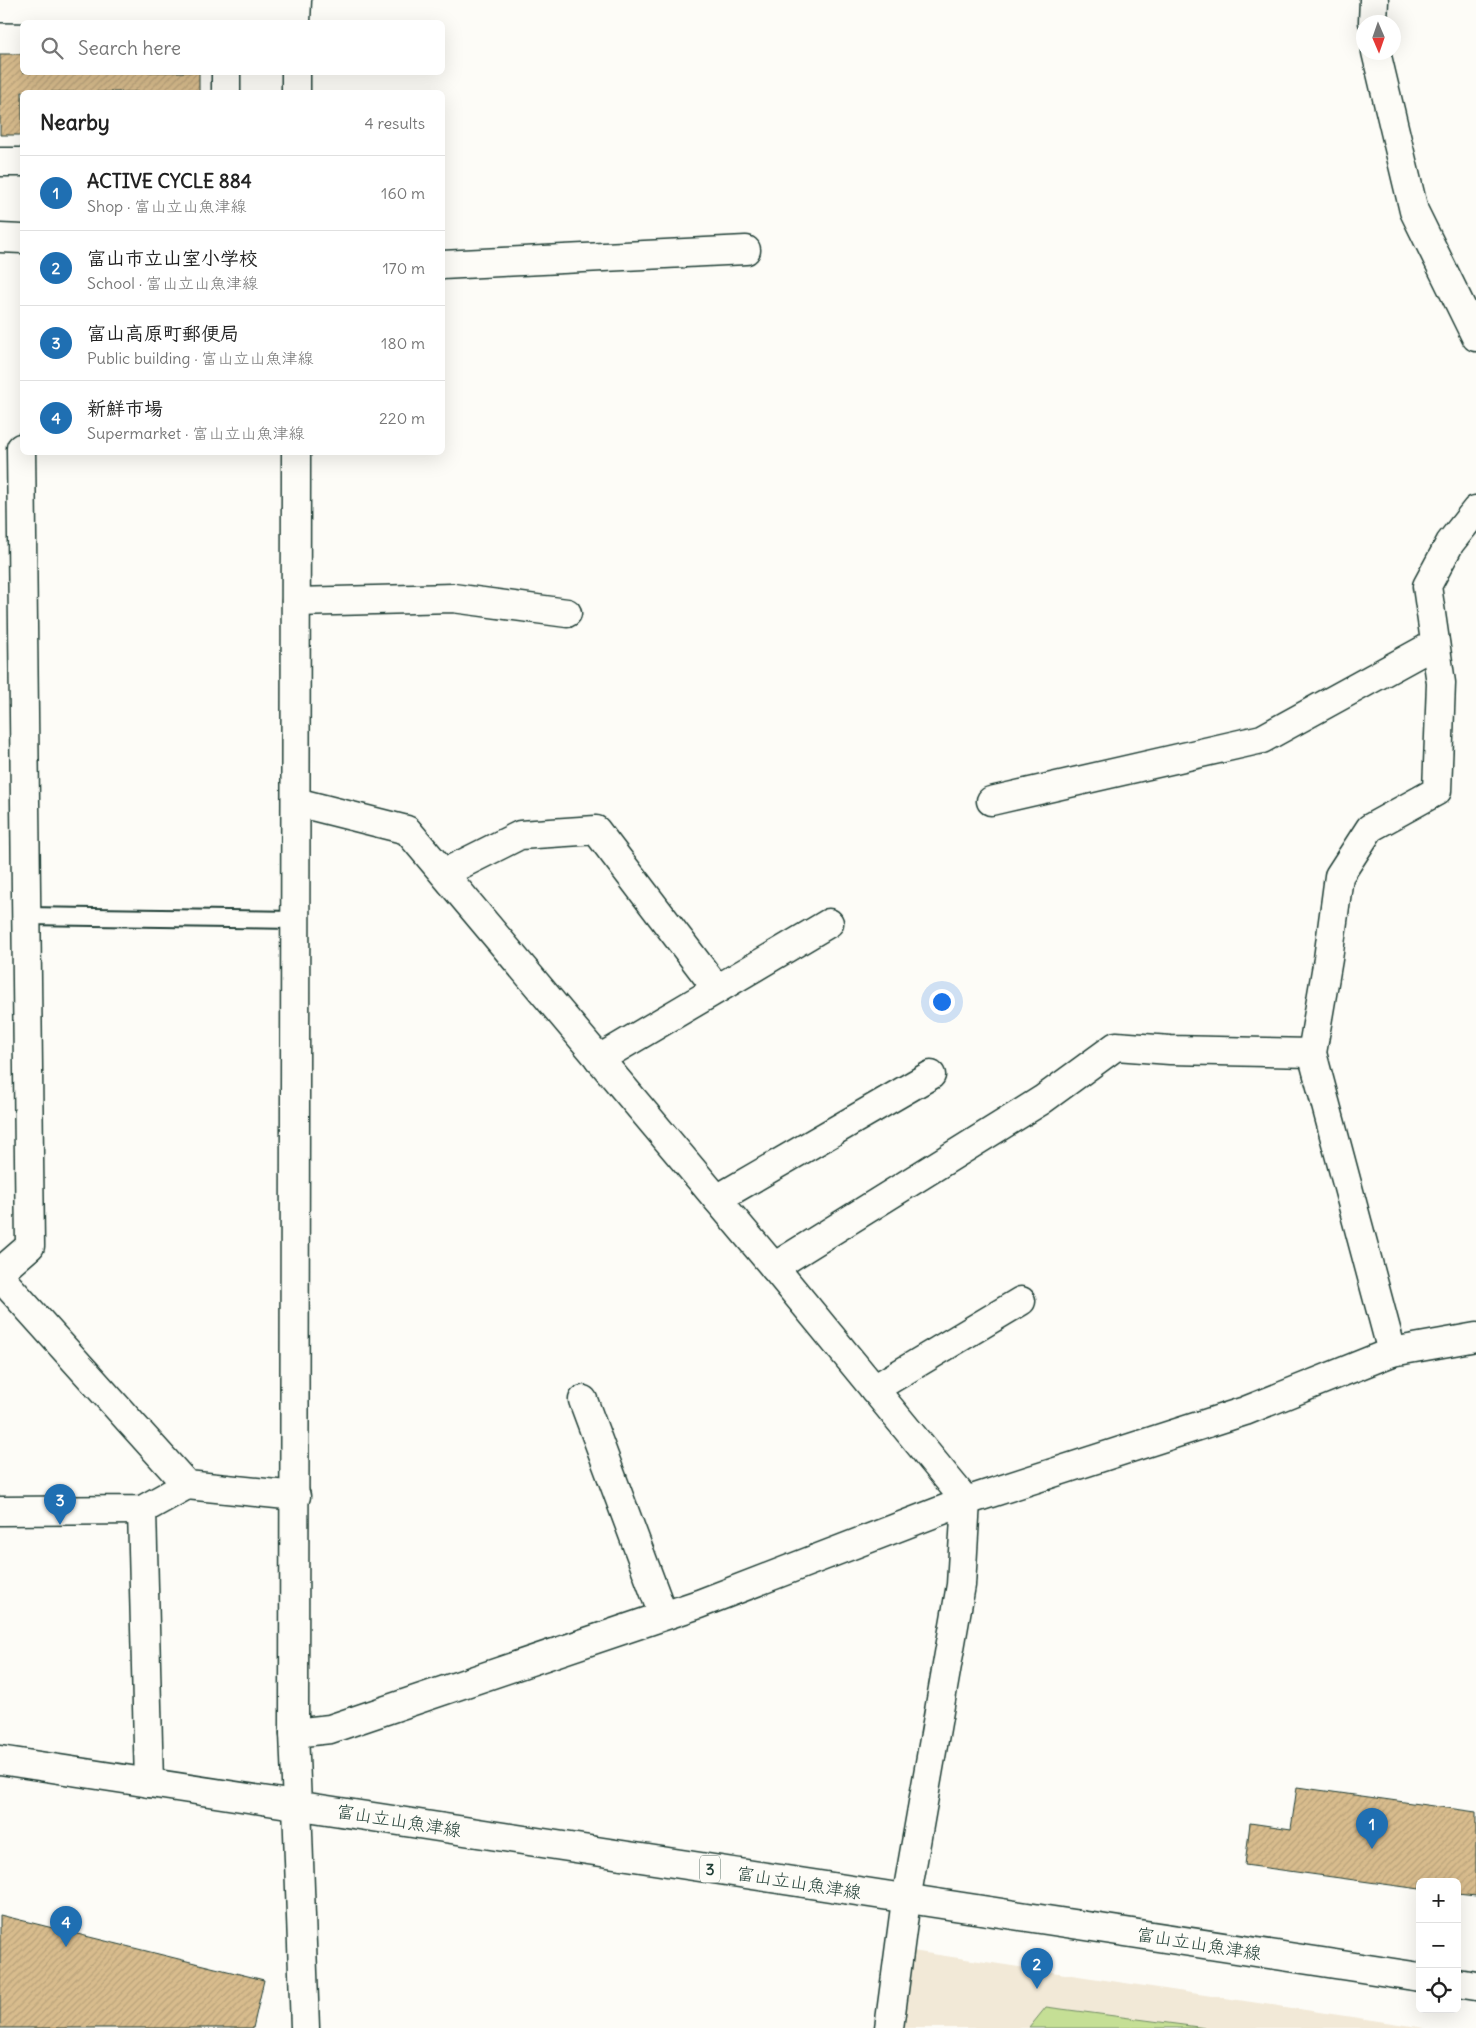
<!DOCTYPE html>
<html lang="en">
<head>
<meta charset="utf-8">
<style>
  :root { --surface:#fff; --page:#f6f6f6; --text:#222; --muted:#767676; --line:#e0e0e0; --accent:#1f6fb2 }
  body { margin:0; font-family:Delius,"Klee One",sans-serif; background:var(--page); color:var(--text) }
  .controls { position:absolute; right:15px; bottom:15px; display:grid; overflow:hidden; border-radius:8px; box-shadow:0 5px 20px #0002 }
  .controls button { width:45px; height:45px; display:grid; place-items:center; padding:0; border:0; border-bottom:1px solid var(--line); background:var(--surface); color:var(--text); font:25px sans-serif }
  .compass { position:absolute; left:1356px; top:15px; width:45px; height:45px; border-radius:50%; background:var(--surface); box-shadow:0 5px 20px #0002; rotate:178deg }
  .you { position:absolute; left:941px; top:1001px; width:18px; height:18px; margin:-12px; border:4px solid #fff; border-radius:50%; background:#1a73e8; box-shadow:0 0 0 8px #1a73e833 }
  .badge { display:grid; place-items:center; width:32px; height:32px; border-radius:50%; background:var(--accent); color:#fff; font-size:16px; font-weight:700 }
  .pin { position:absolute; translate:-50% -41px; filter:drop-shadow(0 1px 2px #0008) }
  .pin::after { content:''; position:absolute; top:26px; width:18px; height:15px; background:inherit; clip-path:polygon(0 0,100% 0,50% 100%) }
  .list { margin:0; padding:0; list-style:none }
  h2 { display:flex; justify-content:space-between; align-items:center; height:65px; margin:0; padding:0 20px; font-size:21px }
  h2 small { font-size:16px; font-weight:400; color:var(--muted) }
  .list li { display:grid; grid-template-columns:32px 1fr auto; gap:15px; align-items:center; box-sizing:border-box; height:75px; padding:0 20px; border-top:1px solid var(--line) }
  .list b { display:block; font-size:19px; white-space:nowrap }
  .list p { margin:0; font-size:16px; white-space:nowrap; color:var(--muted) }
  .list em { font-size:16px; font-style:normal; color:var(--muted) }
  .icon { flex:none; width:28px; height:28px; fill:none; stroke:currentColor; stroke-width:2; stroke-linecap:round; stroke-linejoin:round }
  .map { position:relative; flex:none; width:1476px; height:2028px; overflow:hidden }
  .search { position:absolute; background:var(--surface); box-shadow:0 5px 20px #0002; left:20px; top:20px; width:425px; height:55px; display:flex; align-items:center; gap:12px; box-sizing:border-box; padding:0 18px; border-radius:8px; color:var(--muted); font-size:19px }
  .panel { position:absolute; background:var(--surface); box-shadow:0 5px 20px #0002; left:20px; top:90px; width:425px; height:365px; border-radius:8px }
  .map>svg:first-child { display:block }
  .built { fill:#f2e9d7 }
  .green { fill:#c5df95; stroke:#728e64 }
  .building { fill:url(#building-hatch); stroke:#1f3d34 }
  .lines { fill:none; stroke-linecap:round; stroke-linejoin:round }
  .lane-casing { stroke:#1f3d34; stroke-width:20 }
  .street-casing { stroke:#1f3d34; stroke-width:31 }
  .secondary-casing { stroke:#1f3d34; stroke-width:31 }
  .primary-casing { stroke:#1f3d34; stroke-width:31 }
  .lane { stroke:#fdfcf7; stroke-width:16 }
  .street { stroke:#fdfcf7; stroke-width:28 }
  .secondary { stroke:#fdfcf7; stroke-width:28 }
  .primary { stroke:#fdfcf7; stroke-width:28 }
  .labels { text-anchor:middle; stroke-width:4; stroke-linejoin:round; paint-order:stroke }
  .shield { fill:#fdfcf7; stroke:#62766e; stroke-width:1 }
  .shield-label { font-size:16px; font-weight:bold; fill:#1f3d34 }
  .street-label { font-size:18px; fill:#1f3d34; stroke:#fdfcf7 }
</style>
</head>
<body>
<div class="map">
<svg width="1476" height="2028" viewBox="0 0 1476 2028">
  <defs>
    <pattern id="building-hatch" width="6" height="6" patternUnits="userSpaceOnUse" patternTransform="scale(1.25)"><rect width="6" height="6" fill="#d8bc8d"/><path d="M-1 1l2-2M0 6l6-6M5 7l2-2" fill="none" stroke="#b9a27a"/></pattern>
  </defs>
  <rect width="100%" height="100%" fill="#fdfcf7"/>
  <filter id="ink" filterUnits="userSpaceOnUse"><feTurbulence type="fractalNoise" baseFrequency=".02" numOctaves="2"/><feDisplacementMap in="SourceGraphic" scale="10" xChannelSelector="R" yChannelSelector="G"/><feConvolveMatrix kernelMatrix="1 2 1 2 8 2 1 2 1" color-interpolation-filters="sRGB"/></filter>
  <g filter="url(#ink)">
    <polygon class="built" points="912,1951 1425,2028 901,2028"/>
    <polygon class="green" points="1046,2007 1206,2028 1029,2028"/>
    <g class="building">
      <polygon points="0,54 22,54 22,72 199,72 199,92 22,92 22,135 0,135"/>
      <polygon points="1297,1787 1476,1812 1476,1896 1457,1894 1457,1882 1420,1882 1420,1889 1245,1865 1250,1823 1291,1829"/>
      <polygon points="0,1915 264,1980 253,2028 0,2028"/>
    </g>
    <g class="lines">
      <g class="lane-casing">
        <polyline id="lane" points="26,916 296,920"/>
      </g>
      <g class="street-casing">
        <g id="street">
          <polyline points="0,8 224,11 296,9"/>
          <polyline points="1373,22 1374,0"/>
          <polyline points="1376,52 1414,211 1476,337"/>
          <polyline points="226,72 226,92"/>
          <polyline points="0,162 22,162"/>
          <polyline points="0,238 22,239"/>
          <polyline points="442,265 746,250"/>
          <polyline points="296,602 453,598 567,613"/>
          <polyline points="991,801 1262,739 1435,644"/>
          <polyline points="296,802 407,830 774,1267 966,1501 961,1585 906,1900 889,2028"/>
          <polyline points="444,873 520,835 596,830 717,989"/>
          <polyline points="599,1059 829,923"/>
          <polyline points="717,1199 931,1075"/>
          <polyline points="774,1267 1042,1100 1116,1046 1170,1050 1312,1053"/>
          <polyline points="0,1272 30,1246 21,448"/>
          <polyline points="0,1277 187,1485 296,1496"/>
          <polyline points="1392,1352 1312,1053 1328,959 1339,876 1370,828 1437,791 1441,683 1427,586 1450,543 1476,510"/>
          <polyline points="874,1389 1021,1301"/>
          <polyline points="583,1400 663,1615"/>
          <polyline points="142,1510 149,1783"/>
          <polyline points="0,1511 142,1510 187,1485"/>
          <polyline points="294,1733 330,1729 699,1604 966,1501 1245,1411 1392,1352 1476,1337"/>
          <polyline points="297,1805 305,2028"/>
        </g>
      </g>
      <g class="secondary-casing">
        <g id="secondary">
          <polyline points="296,22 297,0"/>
          <polyline points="296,92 296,72"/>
          <polyline points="296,452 294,1733 297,1805"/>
        </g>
      </g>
      <g class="primary-casing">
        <g id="primary">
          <polyline points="0,1760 1420,1977"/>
          <polyline points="1457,1983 1476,1986"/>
        </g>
      </g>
      <use href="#lane" class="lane"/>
      <use href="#street" class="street"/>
      <use href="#secondary" class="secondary"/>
      <use href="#primary" class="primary"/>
    </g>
  </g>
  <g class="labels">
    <rect class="shield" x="700" y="1855.5" width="20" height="27" rx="4"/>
    <g class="shield-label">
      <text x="710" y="1875">3</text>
    </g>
    <g class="street-label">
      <text transform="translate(399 1821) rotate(9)" y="6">富山立山魚津線</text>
      <text transform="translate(799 1883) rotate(9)" y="6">富山立山魚津線</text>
      <text transform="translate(1199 1944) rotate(9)" y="6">富山立山魚津線</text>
    </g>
  </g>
</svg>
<div class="controls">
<button>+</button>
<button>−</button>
<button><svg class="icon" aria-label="locate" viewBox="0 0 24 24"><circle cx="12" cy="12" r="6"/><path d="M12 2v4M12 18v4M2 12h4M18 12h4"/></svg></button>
</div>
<svg class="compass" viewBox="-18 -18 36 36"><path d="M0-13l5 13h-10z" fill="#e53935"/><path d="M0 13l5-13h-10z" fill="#767676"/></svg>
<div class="you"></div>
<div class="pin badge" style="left:1372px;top:1849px">1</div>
<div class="pin badge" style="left:1037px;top:1989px">2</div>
<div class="pin badge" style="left:60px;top:1525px">3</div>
<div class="pin badge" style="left:66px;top:1947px">4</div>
<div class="search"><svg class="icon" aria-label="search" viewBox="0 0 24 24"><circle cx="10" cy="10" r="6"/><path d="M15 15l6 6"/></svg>Search here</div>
<section class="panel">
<h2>Nearby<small>4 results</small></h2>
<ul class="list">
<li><span class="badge">1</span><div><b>ACTIVE CYCLE 884</b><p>Shop · 富山立山魚津線</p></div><em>160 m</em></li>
<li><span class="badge">2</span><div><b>富山市立山室小学校</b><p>School · 富山立山魚津線</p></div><em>170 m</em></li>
<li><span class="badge">3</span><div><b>富山高原町郵便局</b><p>Public building · 富山立山魚津線</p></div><em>180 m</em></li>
<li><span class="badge">4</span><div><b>新鮮市場</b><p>Supermarket · 富山立山魚津線</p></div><em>220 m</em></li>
</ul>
</section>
</div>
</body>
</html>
